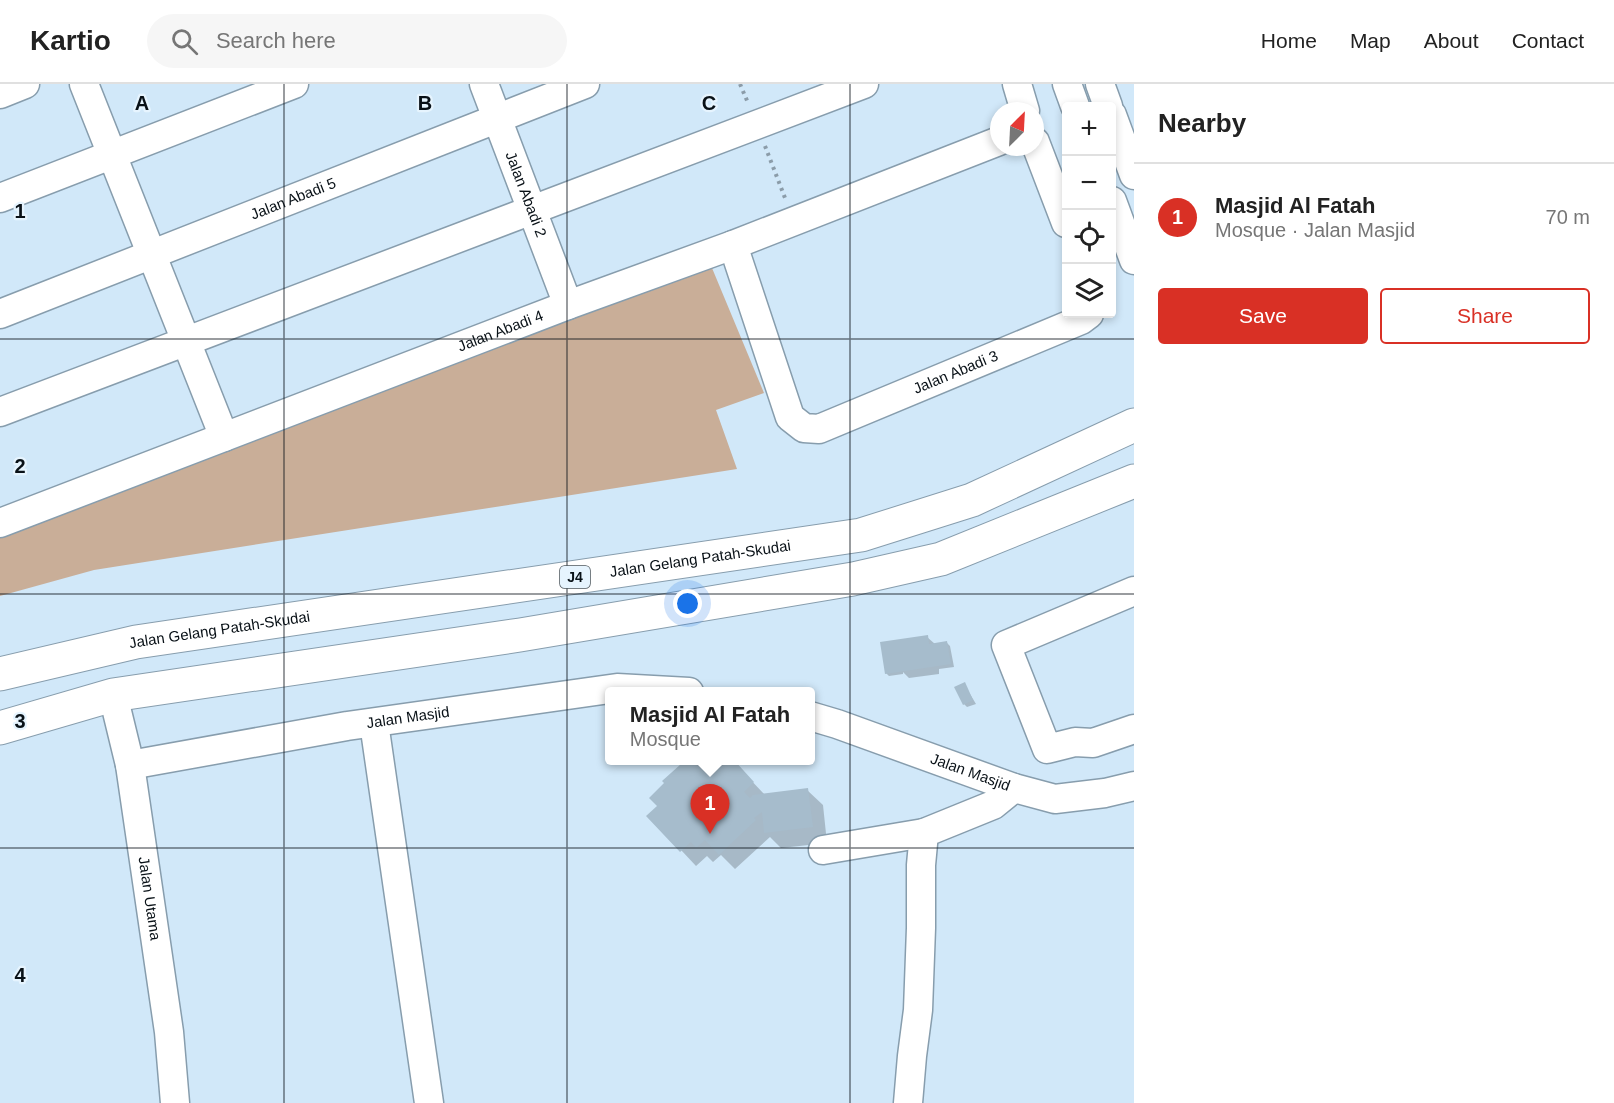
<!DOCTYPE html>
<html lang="en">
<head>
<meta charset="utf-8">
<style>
  :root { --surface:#fff; --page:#f6f6f6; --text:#222; --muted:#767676; --line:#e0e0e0; --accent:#d93025 }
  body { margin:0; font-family:Helvetica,sans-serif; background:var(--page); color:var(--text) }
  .controls { position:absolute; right:18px; top:18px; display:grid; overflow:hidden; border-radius:6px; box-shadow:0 3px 9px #0003 }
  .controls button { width:54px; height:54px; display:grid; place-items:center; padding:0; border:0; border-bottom:2px solid var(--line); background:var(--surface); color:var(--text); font:30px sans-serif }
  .compass { position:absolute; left:990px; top:18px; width:54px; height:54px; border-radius:50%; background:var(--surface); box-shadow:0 3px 9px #0003; rotate:24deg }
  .you { position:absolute; left:688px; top:520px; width:21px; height:21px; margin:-15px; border:4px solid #fff; border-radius:50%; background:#1a73e8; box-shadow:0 0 0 9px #1a73e833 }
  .badge { display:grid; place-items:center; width:39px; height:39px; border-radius:50%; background:var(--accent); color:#fff; font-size:20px; font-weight:700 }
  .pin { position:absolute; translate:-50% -50px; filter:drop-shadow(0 2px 3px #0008) }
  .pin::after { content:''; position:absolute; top:32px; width:21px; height:18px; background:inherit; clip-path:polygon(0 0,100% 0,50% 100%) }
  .popup { position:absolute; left:605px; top:603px; width:210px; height:78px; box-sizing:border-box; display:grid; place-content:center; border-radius:6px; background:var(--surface); filter:drop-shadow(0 2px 4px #0005); font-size:20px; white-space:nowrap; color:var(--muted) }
  .popup b { font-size:22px; color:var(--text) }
  .popup::after { content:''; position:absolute; left:50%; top:100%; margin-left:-12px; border:12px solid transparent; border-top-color:var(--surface) }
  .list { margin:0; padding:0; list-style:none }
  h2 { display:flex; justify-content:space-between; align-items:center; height:78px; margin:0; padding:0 24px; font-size:26px }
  h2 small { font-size:20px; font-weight:400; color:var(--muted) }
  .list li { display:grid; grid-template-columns:39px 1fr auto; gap:18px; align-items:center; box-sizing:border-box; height:108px; padding:0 24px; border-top:2px solid var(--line) }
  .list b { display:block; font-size:22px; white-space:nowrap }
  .list p { margin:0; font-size:20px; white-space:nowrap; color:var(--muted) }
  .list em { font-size:20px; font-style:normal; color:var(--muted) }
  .actions { display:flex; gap:12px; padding:18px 24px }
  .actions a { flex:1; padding:14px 0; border:2px solid var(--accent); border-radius:6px; text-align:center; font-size:21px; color:var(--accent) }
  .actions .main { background:var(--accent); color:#fff }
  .icon { flex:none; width:33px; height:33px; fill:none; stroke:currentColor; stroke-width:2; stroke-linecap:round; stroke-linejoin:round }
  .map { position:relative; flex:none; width:1134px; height:1019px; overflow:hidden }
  header { display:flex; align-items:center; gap:36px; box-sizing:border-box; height:84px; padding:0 30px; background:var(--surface); border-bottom:2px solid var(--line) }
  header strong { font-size:28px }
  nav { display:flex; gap:33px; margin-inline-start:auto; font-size:21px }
  .search { width:420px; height:54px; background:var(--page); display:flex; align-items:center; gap:15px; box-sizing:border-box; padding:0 21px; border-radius:33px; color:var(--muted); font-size:22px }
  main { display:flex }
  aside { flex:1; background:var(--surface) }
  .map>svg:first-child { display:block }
  .green { fill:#c9ae98 }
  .shadow { fill:#0003 }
  .building { fill:#a6bccc }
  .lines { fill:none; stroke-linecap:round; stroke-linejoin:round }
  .minor-casing { stroke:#879dad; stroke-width:31 }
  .major-casing { stroke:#879dad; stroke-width:35 }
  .path { stroke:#8b9ca9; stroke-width:4; stroke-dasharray:3 4.5; stroke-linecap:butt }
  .minor { stroke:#fff; stroke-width:28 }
  .major { stroke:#fff; stroke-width:33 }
  .grid { fill:none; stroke:#091117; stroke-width:1.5; stroke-opacity:0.55 }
  .labels { text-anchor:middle; stroke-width:4.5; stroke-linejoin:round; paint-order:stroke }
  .shield { fill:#e6f4fe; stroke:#4b555c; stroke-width:1.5 }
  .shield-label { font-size:14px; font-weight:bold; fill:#091117 }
  .street-label { font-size:15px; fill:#091117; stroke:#e6f4fe }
  .grid-label { font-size:20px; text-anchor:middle; font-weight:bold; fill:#091117; stroke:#e6f4fe; stroke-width:4.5; stroke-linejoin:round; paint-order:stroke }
</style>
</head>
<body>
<header>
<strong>Kartio</strong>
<div class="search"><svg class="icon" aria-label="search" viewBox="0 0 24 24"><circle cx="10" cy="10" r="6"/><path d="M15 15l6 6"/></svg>Search here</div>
<nav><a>Home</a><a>Map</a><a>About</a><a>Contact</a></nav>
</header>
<main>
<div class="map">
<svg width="1134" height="1019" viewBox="0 0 1134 1019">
  <rect width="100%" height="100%" fill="#d1e8f9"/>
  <polygon class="green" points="704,183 712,184 764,309 716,326 737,385 94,486 0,512 0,453"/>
  <g class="shadow">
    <polygon points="927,553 935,560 947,559 950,562 954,583 939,585 939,590 909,594 903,588 903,590 889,592 886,589"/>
    <polygon points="964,600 976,620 967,623 964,620"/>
    <polygon points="732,676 765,711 807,706 823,721 827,759 781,764 770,753 735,785 721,771 713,778 707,772 696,782 681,766 659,722 683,680"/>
  </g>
  <g class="building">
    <polygon points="928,551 929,560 947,557 951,580 885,590 880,558"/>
    <polygon points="965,598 973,616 963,621 954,603"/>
    <polygon points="677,676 734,676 754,698 744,708 750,714 753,711 808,704 813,743 764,749 762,728 754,734 756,736 719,771 705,756 696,764 691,758 680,768 646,732 657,722 649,714 664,699 662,697 681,680"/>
  </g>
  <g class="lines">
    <g class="minor-casing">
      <g id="minor">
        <polyline points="84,0 224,353"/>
        <path id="s1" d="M484,0L568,221"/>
        <polyline points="1017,0 1025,27"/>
        <polyline points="1067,0 1075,22"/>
        <polyline points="1100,0 1108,22"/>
        <polyline points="0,10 25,0"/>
        <polyline points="1112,31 1134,91"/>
        <polyline points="1035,58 1066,139"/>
        <polyline points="0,114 294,0"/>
        <polyline points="1112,117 1134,176"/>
        <path id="s2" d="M733,161L790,333L804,344L819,345L1081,236L1089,230"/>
        <path id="s3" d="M0,230L585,0"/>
        <polyline points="0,328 864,0"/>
        <path id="s4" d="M0,439L568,221L733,161L999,57"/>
        <polyline points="1134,507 1006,561 1047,665 1075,658 1093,659 1134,645"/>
        <path id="s5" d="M113,611L130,681L169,948L175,1019"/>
        <path id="s6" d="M810,632L837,640L1014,704L1055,715L1105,709L1134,702"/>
        <polyline points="374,639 429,1019"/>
        <path id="s7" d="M130,681L347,642L617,604L689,608"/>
        <polyline points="823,766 924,749"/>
        <polyline points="908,1019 912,972 918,926 921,844 921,781 924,749 993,721 1014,704"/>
      </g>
    </g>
    <g class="major-casing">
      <g id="major">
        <path id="s8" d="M0,590L136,558L861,451L972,416L1134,341"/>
        <polyline points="0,644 113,611 520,551 853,495 941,475 1134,397"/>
      </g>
    </g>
    <g class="path">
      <polyline points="740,0 748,19"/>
      <polyline points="765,62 785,114"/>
    </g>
    <use href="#minor" class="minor"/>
    <use href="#major" class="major"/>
  </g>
  <path class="grid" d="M284,0V1019M567,0V1019M850,0V1019M0,255H1134M0,510H1134M0,764H1134"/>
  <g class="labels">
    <rect class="shield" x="560" y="482" width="30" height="22" rx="4.5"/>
    <g class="shield-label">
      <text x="575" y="498">J4</text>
    </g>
    <g class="street-label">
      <text dy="5" stroke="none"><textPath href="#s1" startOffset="118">Jalan Abadi 2</textPath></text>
      <text dy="5" stroke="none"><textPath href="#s3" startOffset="315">Jalan Abadi 5</textPath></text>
      <text dy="5" stroke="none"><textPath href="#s4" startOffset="536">Jalan Abadi 4</textPath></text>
      <text dy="5" stroke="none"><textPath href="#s2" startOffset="362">Jalan Abadi 3</textPath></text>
      <text dy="5" stroke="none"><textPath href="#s8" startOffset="710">Jalan Gelang Patah-Skudai</textPath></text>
      <text dy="5" stroke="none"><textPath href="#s8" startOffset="224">Jalan Gelang Patah-Skudai</textPath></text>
      <text dy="5" stroke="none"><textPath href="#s7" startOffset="282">Jalan Masjid</textPath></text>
      <text dy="5" stroke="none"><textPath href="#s6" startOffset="170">Jalan Masjid</textPath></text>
      <text dy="5" stroke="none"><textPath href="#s5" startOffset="207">Jalan Utama</textPath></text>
    </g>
  </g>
  <g class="grid-label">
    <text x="142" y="26">A</text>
    <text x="425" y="26">B</text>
    <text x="709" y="26">C</text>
    <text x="20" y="134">1</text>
    <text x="20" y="389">2</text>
    <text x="20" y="644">3</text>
    <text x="20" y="898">4</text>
  </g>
</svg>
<div class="controls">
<button>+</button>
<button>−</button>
<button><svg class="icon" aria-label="locate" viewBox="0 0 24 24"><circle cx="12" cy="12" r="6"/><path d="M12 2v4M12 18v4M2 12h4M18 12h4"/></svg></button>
<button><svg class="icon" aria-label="layers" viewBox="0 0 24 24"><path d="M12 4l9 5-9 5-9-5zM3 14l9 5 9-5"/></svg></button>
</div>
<svg class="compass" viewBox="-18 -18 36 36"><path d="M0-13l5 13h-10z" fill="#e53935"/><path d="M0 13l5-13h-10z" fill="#767676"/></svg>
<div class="you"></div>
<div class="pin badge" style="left:710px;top:750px">1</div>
<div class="popup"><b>Masjid Al Fatah</b>Mosque</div>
</div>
<aside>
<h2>Nearby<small></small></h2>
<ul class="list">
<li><span class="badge">1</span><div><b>Masjid Al Fatah</b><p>Mosque · Jalan Masjid</p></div><em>70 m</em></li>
</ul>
<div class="actions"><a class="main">Save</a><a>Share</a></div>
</aside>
</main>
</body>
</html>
